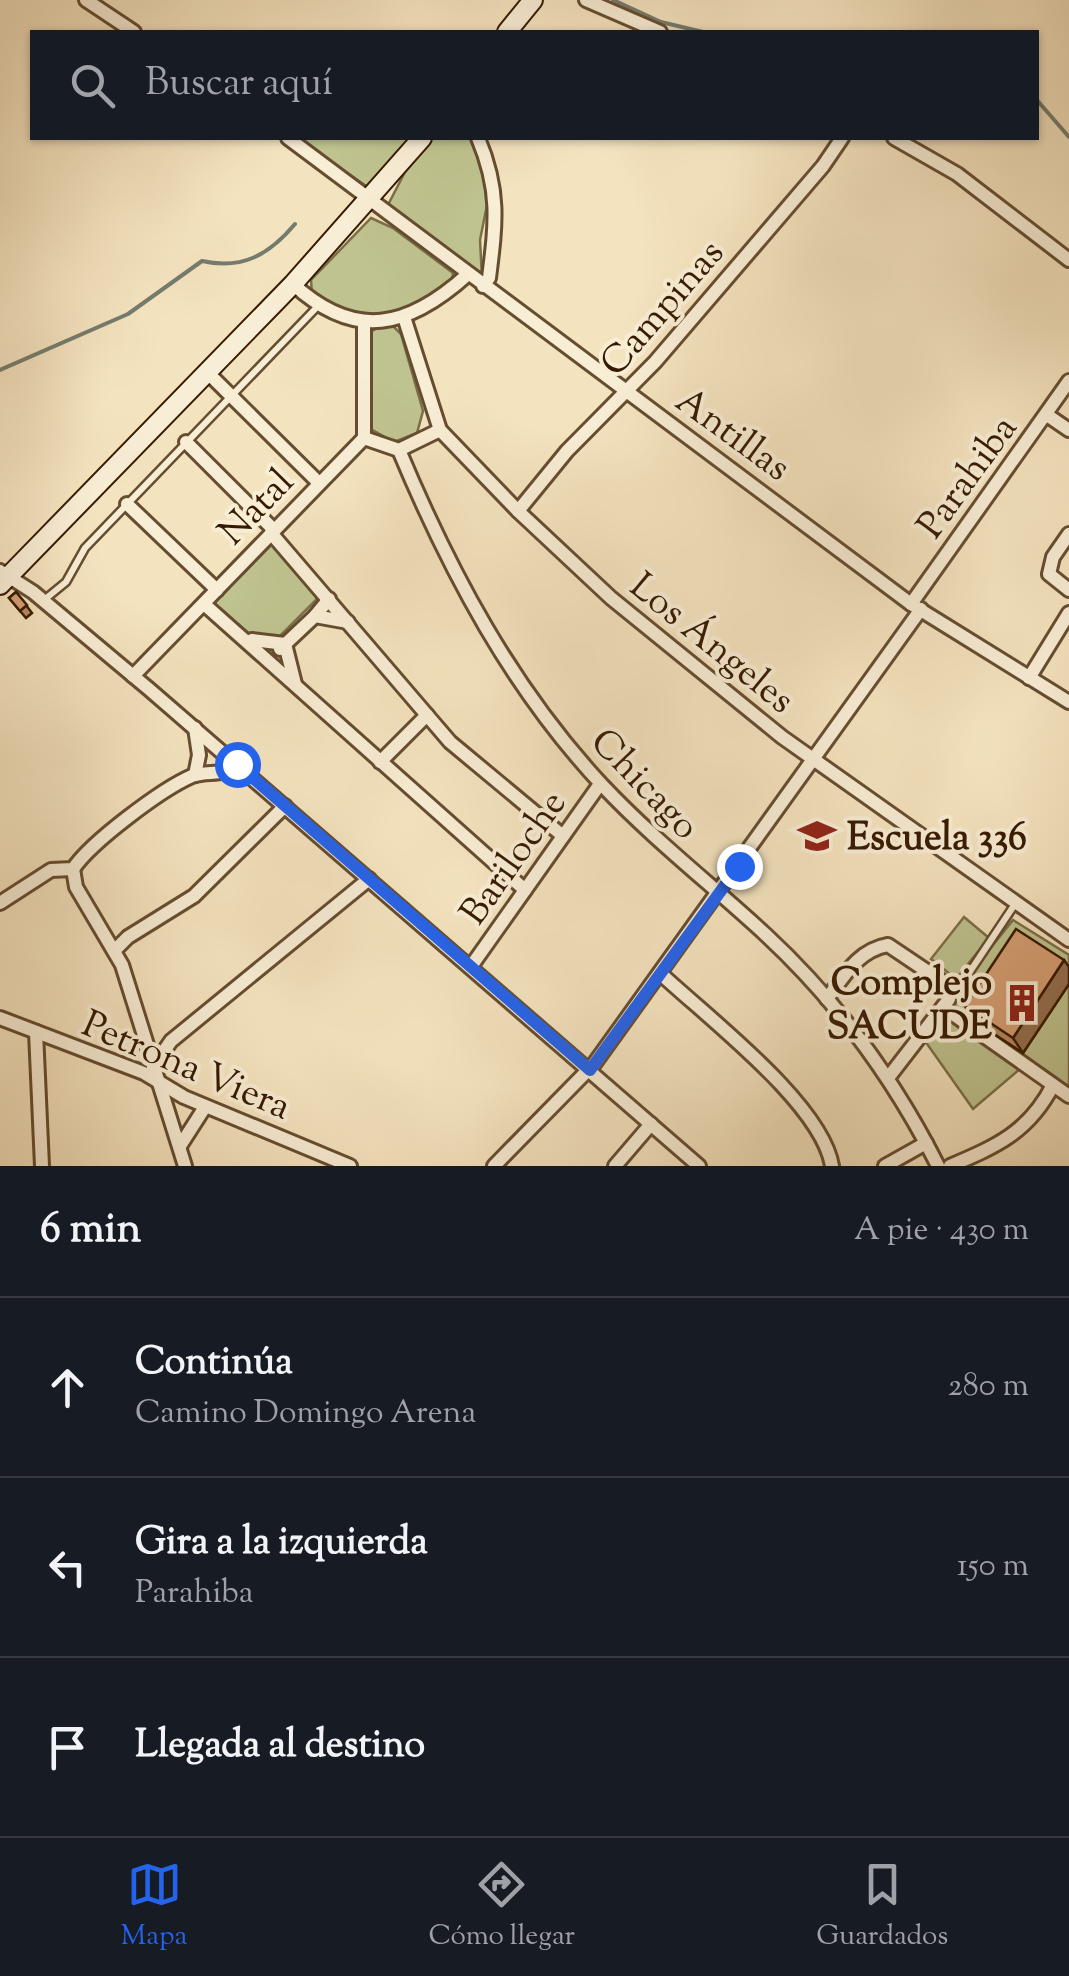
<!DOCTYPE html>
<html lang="es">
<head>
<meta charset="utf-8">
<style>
  :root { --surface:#171b24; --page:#242831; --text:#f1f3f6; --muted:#9ea1a6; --line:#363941; --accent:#2563eb }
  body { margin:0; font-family:"Sorts Mill Goudy",serif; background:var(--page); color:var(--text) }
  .stop { position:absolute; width:30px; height:30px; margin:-22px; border:8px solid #2563eb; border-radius:50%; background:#fff }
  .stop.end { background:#2563eb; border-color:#fff; box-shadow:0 2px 10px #0008 }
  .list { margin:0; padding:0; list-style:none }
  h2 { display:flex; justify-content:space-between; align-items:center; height:130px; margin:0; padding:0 40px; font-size:42px }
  h2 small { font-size:32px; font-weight:400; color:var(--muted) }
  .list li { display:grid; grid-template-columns:65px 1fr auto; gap:30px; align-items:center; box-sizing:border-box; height:180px; padding:0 40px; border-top:2px solid var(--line) }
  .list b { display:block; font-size:38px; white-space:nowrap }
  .list p { margin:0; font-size:32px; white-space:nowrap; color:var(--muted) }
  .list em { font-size:32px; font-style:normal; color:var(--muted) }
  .icon { flex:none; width:55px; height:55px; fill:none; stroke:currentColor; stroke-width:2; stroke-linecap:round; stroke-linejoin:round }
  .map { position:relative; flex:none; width:1069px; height:1166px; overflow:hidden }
  .search { position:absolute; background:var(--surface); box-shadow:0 2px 8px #0004; left:30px; right:30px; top:30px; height:110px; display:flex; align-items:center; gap:25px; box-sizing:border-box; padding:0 35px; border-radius:0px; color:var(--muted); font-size:38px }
  .sheet { height:670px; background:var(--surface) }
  nav { display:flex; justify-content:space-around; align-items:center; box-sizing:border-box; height:140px; border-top:2px solid var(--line); background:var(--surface); font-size:28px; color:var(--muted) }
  nav a { display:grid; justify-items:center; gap:5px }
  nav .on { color:var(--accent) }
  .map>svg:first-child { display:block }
  .green { fill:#bfc38f; stroke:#7b6f48; stroke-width:2.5 }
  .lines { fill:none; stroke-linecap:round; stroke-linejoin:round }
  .stream { stroke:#747c6e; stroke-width:4 }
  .service-casing { stroke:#664d30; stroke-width:11 }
  .minor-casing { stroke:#664d30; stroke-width:18 }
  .secondary-casing { stroke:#371b00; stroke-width:22 }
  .service { stroke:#f8edd5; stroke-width:6 }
  .minor { stroke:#f8edd5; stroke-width:12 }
  .secondary { stroke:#f8edd5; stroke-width:18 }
  .wall { fill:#b88964; stroke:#371b00; stroke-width:2.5 }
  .shaded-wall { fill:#966f51; stroke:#371b00; stroke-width:2.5 }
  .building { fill:#d69f74; stroke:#371b00; stroke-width:2.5 }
  .route { stroke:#2563eb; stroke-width:12 }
  .labels { text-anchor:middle; stroke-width:8; stroke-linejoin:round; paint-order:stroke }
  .street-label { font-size:38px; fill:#371b00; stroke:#f8edd5 }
  .poi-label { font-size:38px; font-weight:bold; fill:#371b00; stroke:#f8edd5; text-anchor:start }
</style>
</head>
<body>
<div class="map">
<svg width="1069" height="1166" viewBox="0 0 1069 1166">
  <rect width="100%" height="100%" fill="#f4e3bf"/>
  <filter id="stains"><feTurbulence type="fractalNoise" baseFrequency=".002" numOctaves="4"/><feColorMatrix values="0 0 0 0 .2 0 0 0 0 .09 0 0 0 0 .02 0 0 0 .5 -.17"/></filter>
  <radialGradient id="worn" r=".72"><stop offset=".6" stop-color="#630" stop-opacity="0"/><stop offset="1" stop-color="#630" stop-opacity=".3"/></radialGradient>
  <g class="green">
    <polygon points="297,138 412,138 374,184 366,186"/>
    <polygon points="432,138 475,138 492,180 480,240 482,278 388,205 405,172"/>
    <path d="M371,218L393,228L453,273L452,281C409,321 360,323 312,294L311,280Z"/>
    <polygon points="381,325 393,326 401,334 423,411 417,433 394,442 369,428 368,334"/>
    <polygon points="272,544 319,597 267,649 214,603"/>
    <polygon points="964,917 989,938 956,979 931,959"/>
    <polygon points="1013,920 1069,955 1069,1091 953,1007 973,970"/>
    <polygon points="949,1017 1021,1068 973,1109 925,1041 941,1019"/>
  </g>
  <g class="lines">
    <g class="stream">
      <polyline points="613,0 661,22 703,32"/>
      <polyline points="871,32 877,32"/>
      <polyline points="1036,99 1069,137"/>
      <path d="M0,370L128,314L202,261C242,270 269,255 295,224"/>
    </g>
    <g class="service-casing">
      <g id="service">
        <polyline points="44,600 66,582 85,548 318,306"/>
        <polyline points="951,990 961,985 1015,904"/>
      </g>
    </g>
    <g class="minor-casing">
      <g id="minor">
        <polyline points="86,0 134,32"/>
        <polyline points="586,0 660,32"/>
        <polyline points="288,138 911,604 1069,702"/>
        <path d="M478,138C500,190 496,222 489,278L483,286"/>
        <polyline points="894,138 957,174 1069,260"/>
        <path d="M293,284C355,341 408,328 467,275"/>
        <polyline points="404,317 440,430 518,511 611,598 782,737 1069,940"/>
        <polyline points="364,321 364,438"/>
        <polyline points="207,372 319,483"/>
        <polyline points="1047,415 1069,430"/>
        <polyline points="186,442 274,530"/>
        <path d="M399,450C450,572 512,689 603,786C654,840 712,885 766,935C837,1001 894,1079 938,1166"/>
        <polyline points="127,504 217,590"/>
        <polyline points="518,511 567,451 655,362 823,166 842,138"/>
        <polyline points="271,533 450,742 563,836"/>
        <polyline points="1069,534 1053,557 1049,574 1069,590"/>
        <polyline points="0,571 33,592 150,690 699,1166"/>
        <polyline points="329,599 315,616 348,622"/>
        <polyline points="204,604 525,890"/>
        <polyline points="911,604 1069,381"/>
        <polyline points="252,640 285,644 295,684"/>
        <polyline points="280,649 315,616"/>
        <polyline points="133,676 364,438 399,450 440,430"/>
        <polyline points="1029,678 1069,613"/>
        <polyline points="380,762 427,715"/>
        <polyline points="195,775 199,755 195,728"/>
        <polyline points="73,869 76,887 122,965 185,1166"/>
        <path d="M0,903L51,870L73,869C91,842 162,789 192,776C208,770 223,777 237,765"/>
        <polyline points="114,951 128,937 194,896 285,806"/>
        <polyline points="472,965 600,784"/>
        <path d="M660,973C708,1018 822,1104 832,1166"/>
        <path d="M827,999C844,976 858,950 888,945L946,984L949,999L888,1078"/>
        <polyline points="943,1007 1069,1096"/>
        <polyline points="0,1018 144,1073 184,1097 350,1166"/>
        <polyline points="36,1032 42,1166"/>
        <polyline points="153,1067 171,1041 369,879"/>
        <polyline points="180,1146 205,1107"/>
        <polyline points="494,1166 594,1064 921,609"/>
        <polyline points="615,1166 651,1124"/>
        <polyline points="885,1166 926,1143"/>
        <path d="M950,1166C997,1146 1029,1132 1053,1085"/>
      </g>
    </g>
    <g class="secondary-casing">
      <g id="secondary">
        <polyline points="507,32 533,0"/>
        <polyline points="0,585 293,284 422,138"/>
      </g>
    </g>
    <use href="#service" class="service"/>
    <use href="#minor" class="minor"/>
    <use href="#secondary" class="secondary"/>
  </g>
  <g class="wall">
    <polygon points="16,592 32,613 26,618 9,598"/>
    <polygon points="1069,967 1069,984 1023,1053 976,1022 965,1006"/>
  </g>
  <polygon class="shaded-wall" points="1064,960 1069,967 1069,984 1023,1053 1013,1038"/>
  <g class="building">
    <polygon points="16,592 27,605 20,611 9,598"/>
    <polygon points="1016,929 1064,960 1013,1038 965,1006"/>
  </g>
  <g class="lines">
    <polyline class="route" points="237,764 590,1070 739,866"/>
  </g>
  <defs>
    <g id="school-bare" transform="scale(3)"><path d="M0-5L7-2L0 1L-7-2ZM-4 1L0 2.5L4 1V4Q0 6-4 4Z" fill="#8f2418" stroke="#f8edd5" stroke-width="2.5" paint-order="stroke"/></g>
    <g id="building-bare" transform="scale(3)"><path d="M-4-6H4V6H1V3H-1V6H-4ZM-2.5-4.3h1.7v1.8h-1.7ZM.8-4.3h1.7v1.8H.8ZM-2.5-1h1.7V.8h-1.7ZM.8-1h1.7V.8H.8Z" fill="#8f2418" stroke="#f8edd5" stroke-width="2.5" paint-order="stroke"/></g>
  </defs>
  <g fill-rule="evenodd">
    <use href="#school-bare" x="817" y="836"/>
    <use href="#building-bare" x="1022" y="1003"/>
  </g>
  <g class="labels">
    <g class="street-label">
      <text transform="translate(661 307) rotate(-49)" y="13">Campinas</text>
      <text transform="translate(734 433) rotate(36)" y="13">Antillas</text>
      <text transform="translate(966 476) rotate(-54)" y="13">Parahiba</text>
      <text transform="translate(255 506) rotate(-46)" y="13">Natal</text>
      <text transform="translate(713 642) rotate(39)" y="13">Los Ángeles</text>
      <text transform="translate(646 783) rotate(46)" y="13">Chicago</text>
      <text transform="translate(512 857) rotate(-55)" y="13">Bariloche</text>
      <text transform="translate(187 1064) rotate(23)" y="13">Petrona Viera</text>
    </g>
    <g class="poi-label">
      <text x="847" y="849">Escuela 336</text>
      <text x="992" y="994" text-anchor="end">Complejo<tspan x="992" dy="44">SACUDE</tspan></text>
    </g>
  </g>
  <rect width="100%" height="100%" filter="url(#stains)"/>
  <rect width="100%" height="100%" fill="url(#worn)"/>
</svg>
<div class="stop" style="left:237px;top:764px"></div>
<div class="stop end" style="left:739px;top:866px"></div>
<div class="search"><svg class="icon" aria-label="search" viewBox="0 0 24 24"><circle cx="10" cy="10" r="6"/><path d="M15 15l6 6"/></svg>Buscar aquí</div>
</div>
<section class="sheet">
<h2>6 min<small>A pie · 430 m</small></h2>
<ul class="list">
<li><svg class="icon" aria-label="ahead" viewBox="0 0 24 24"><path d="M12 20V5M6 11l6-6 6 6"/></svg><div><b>Continúa</b><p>Camino Domingo Arena</p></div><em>280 m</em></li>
<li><svg class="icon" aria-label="left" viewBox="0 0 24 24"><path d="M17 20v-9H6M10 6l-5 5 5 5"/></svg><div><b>Gira a la izquierda</b><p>Parahiba</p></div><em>150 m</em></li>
<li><svg class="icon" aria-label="arrive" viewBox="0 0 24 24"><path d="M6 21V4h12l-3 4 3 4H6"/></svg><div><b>Llegada al destino</b></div></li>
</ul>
</section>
<nav>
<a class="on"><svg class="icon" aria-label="map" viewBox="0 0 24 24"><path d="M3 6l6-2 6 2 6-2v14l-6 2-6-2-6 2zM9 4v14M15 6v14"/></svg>Mapa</a>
<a><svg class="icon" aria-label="directions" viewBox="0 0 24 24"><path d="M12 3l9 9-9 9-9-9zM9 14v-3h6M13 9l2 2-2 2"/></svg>Cómo llegar</a>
<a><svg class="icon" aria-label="saved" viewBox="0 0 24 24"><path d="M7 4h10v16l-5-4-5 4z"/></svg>Guardados</a>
</nav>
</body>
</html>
